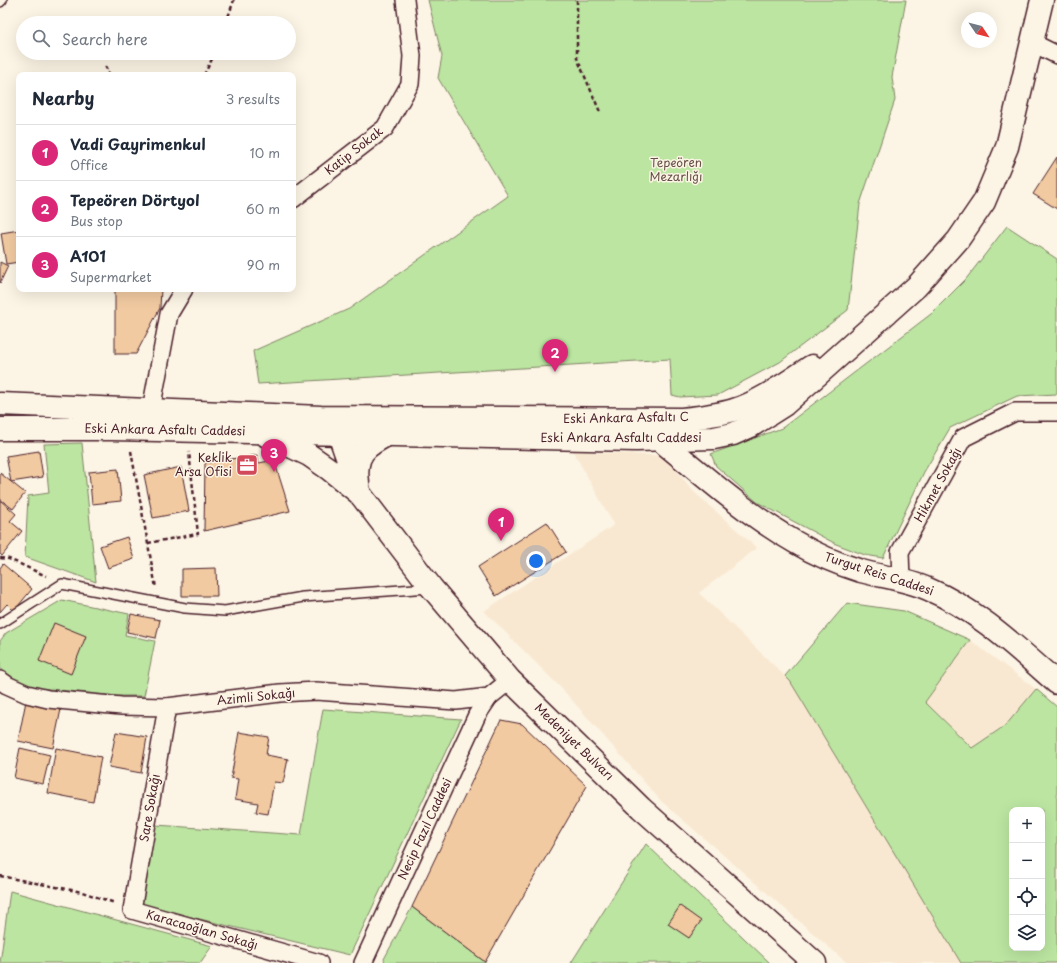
<!DOCTYPE html>
<html lang="en">
<head>
<meta charset="utf-8">
<style>
  :root { --surface:#fff; --page:#f6f6f7; --text:#1f2937; --muted:#747a83; --line:#e0e1e3; --accent:#db2777 }
  body { margin:0; font-family:"Playpen Sans",sans-serif; background:var(--page); color:var(--text) }
  .controls { position:absolute; right:12px; bottom:12px; display:grid; overflow:hidden; border-radius:8px; box-shadow:0 4px 16px #0002 }
  .controls button { width:36px; height:36px; display:grid; place-items:center; padding:0; border:0; border-bottom:1px solid var(--line); background:var(--surface); color:var(--text); font:20px sans-serif }
  .compass { position:absolute; left:961px; top:12px; width:36px; height:36px; border-radius:50%; background:var(--surface); box-shadow:0 4px 16px #0002; rotate:125deg }
  .you { position:absolute; left:536px; top:561px; width:14px; height:14px; margin:-10px; border:3px solid #fff; border-radius:50%; background:#1a73e8; box-shadow:0 0 0 6px #1a73e833 }
  .badge { display:grid; place-items:center; width:26px; height:26px; border-radius:50%; background:var(--accent); color:#fff; font-size:13px; font-weight:700 }
  .pin { position:absolute; translate:-50% -33px; filter:drop-shadow(0 1px 2px #0008) }
  .pin::after { content:''; position:absolute; top:21px; width:14px; height:12px; background:inherit; clip-path:polygon(0 0,100% 0,50% 100%) }
  .list { margin:0; padding:0; list-style:none }
  h2 { display:flex; justify-content:space-between; align-items:center; height:52px; margin:0; padding:0 16px; font-size:17px }
  h2 small { font-size:13px; font-weight:400; color:var(--muted) }
  .list li { display:grid; grid-template-columns:26px 1fr auto; gap:12px; align-items:center; box-sizing:border-box; height:56px; padding:0 16px; border-top:1px solid var(--line) }
  .list b { display:block; font-size:15px; white-space:nowrap }
  .list p { margin:0; font-size:13px; white-space:nowrap; color:var(--muted) }
  .list em { font-size:13px; font-style:normal; color:var(--muted) }
  .icon { flex:none; width:22px; height:22px; fill:none; stroke:currentColor; stroke-width:2; stroke-linecap:round; stroke-linejoin:round }
  .map { position:relative; flex:none; width:1057px; height:963px; overflow:hidden }
  .search { position:absolute; background:var(--surface); box-shadow:0 4px 16px #0002; left:16px; top:16px; width:280px; height:44px; display:flex; align-items:center; gap:10px; box-sizing:border-box; padding:0 14px; border-radius:22px; color:var(--muted); font-size:15px }
  .panel { position:absolute; background:var(--surface); box-shadow:0 4px 16px #0002; left:16px; top:72px; width:280px; height:220px; border-radius:8px }
  .map>svg:first-child { display:block }
  .built { fill:#f9e8d1 }
  .green { fill:#bbe5a1; stroke:#828266; fill-rule:evenodd }
  .building { fill:#f1caa1; stroke:#4a1f2b }
  .lines { fill:none; stroke-linecap:round; stroke-linejoin:round }
  .service-casing { stroke:#4a1f2b; stroke-width:12 }
  .minor-casing { stroke:#4a1f2b; stroke-width:20 }
  .tertiary-casing { stroke:#4a1f2b; stroke-width:25 }
  .primary-casing { stroke:#4a1f2b; stroke-width:25 }
  .path { stroke:#4a1f2b; stroke-width:2.5; stroke-dasharray:4 3; stroke-linecap:butt }
  .service { stroke:#fcf5e5; stroke-width:9 }
  .minor { stroke:#fcf5e5; stroke-width:17 }
  .tertiary { stroke:#fcf5e5; stroke-width:22 }
  .primary { stroke:#fcf5e5; stroke-width:22 }
  .labels { text-anchor:middle; stroke-width:3; stroke-linejoin:round; paint-order:stroke }
  .street-label { font-size:12px; fill:#4a1f2b; stroke:#fcf5e5 }
  .park-label { font-size:12px; fill:#665048; stroke:#fcf5e5 }
  .poi-label { font-size:12px; fill:#4a1f2b; stroke:#fcf5e5; text-anchor:end }
</style>
</head>
<body>
<div class="map">
<svg width="1057" height="963" viewBox="0 0 1057 963">
  <rect width="100%" height="100%" fill="#fcf5e5"/>
  <filter id="ink" filterUnits="userSpaceOnUse"><feTurbulence type="fractalNoise" baseFrequency=".025" numOctaves="2"/><feDisplacementMap in="SourceGraphic" scale="8" xChannelSelector="R" yChannelSelector="G"/><feConvolveMatrix kernelMatrix="1 2 1 2 8 2 1 2 1" color-interpolation-filters="sRGB"/></filter>
  <g filter="url(#ink)">
    <g class="built">
      <polygon points="573,451 665,456 693,491 757,548 699,593 790,681 961,963 847,963 661,801 563,690 484,611 614,525"/>
      <polygon points="970,640 1036,689 1006,725 972,748 925,702"/>
    </g>
    <g class="green">
      <polygon points="428,0 906,0 892,77 895,100 860,204 848,310 780,362 718,395 680,397 672,395 670,359 258,384 253,351 349,309 508,196 438,78 442,56"/>
      <polygon points="1007,226 1057,259 1057,394 1017,396 950,428 924,472 883,558 865,555 836,544 757,502 716,466 711,454 782,428 931,314 966,279"/>
      <polygon points="82,443 96,582 25,557 28,496 49,493 44,444"/>
      <polygon points="62,600 129,614 125,635 155,641 144,696 117,696 30,687 21,684 0,668 0,641 6,633"/>
      <path d="M847,603L904,611L970,640L925,702L972,748L1006,725L1036,689L1057,707V963H961L790,681L785,676ZM1012,810H1042V948H1012Z"/>
      <polygon points="323,709 461,719 350,955 137,904 156,825 301,835"/>
      <polygon points="646,844 770,963 571,963"/>
      <polygon points="10,891 212,946 200,963 0,963"/>
      <polygon points="412,907 485,962 485,963 385,963 384,959"/>
    </g>
    <g class="building">
      <polygon points="1057,157 1057,209 1033,194"/>
      <polygon points="19,230 19,262 6,264 1,233"/>
      <polygon points="0,262 8,266 0,283"/>
      <polygon points="115,289 161,289 160,308 136,354 115,354"/>
      <polygon points="39,451 43,477 11,482 6,456"/>
      <polygon points="257,455 259,463 274,460 290,511 204,531 205,463"/>
      <polygon points="181,467 189,511 153,518 144,475"/>
      <polygon points="118,469 121,501 92,504 89,472"/>
      <polygon points="0,473 25,493 13,509 0,499"/>
      <polygon points="0,500 16,514 10,521 22,531 2,556 0,554"/>
      <polygon points="547,522 566,552 496,596 478,567"/>
      <polygon points="127,537 134,559 108,568 100,546"/>
      <polygon points="3,564 32,589 14,611 7,604 0,612 0,568"/>
      <polygon points="216,568 217,596 182,596 182,569"/>
      <polygon points="131,614 160,620 156,638 127,632"/>
      <polygon points="54,623 86,636 71,674 39,661"/>
      <polygon points="26,701 61,709 53,748 18,741"/>
      <polygon points="501,720 522,724 587,786 485,962 412,907"/>
      <polygon points="116,732 147,737 141,773 109,767"/>
      <polygon points="239,732 269,737 266,755 288,759 283,783 274,782 268,814 256,812 258,803 235,799 238,779 231,778"/>
      <polygon points="20,748 50,755 43,784 14,778"/>
      <polygon points="56,748 101,757 93,802 48,793"/>
      <polygon points="680,906 701,921 689,938 668,924"/>
    </g>
    <g class="lines">
      <g class="service-casing">
        <g id="service">
          <polyline points="0,2 2,0"/>
          <polyline points="0,624 62,584 185,608 225,611 303,597 429,588"/>
        </g>
      </g>
      <g class="minor-casing">
        <g id="minor">
          <polyline points="1033,43 1057,55"/>
          <polyline points="293,199 385,128 410,84 412,56 405,0"/>
          <polyline points="151,410 169,314 184,289"/>
          <polyline points="901,580 900,552 963,438 1015,412 1057,412"/>
          <polyline points="0,680 7,685 27,694 48,699 121,706 167,707 280,693 316,691 456,701 489,697 510,680"/>
          <polyline points="167,707 132,910 319,963"/>
          <polyline points="363,963 477,715 489,697"/>
        </g>
      </g>
      <g class="tertiary-casing">
        <path id="tertiary" d="M660,440C703,475 746,514 795,542C815,554 838,564 861,571C884,577 907,580 928,589C978,610 1017,648 1057,683"/>
      </g>
      <g class="primary-casing">
        <g id="primary">
          <path d="M0,404L321,417L682,419C700,417 717,415 734,410C762,401 787,382 812,366"/>
          <polyline points="334,420 360,494"/>
          <polyline points="0,429 112,429 636,440 714,438 733,434 751,426 784,405 917,286 958,240 984,202 1007,147 1042,0"/>
          <polyline points="267,436 288,445 309,455 329,469 360,494 431,587 510,680 641,808 815,963"/>
          <path d="M358,483C354,454 365,446 389,434"/>
        </g>
      </g>
      <g class="path">
        <polyline points="577,0 577,58 600,112"/>
        <polyline points="226,23 234,0"/>
        <polyline points="105,66 110,75"/>
        <polyline points="204,75 215,53"/>
        <polyline points="131,451 156,588"/>
        <polyline points="148,543 198,534 189,452"/>
        <polyline points="0,558 9,559 46,576"/>
        <polyline points="0,876 82,892 115,903"/>
      </g>
      <use href="#service" class="service"/>
      <use href="#minor" class="minor"/>
      <use href="#tertiary" class="tertiary"/>
      <use href="#primary" class="primary"/>
    </g>
  </g>
  <defs>
    <g id="office-square" transform="scale(1.15)"><rect x="-9" y="-9" width="18" height="18" rx="4" fill="#d1495b" stroke="#fcf5e5"/><path d="M-6-3h4V-5.5h4V-3h4V5H-6ZM-1-4.5V-3h2v-1.5ZM-6 0V1H6V0Z" fill="#fff"/></g>
  </defs>
  <g fill-rule="evenodd">
    <use href="#office-square" x="247" y="465"/>
  </g>
  <g class="labels">
    <g class="street-label">
      <text transform="translate(354 151) rotate(-38)" y="4">Katip Sokak</text>
      <text transform="translate(626 418) rotate(-1)" y="4">Eski Ankara Asfaltı C</text>
      <text transform="translate(165 430) rotate(1)" y="4">Eski Ankara Asfaltı Caddesi</text>
      <text x="621" y="442">Eski Ankara Asfaltı Caddesi</text>
      <text transform="translate(938 485) rotate(-61)" y="4">Hikmet Sokağı</text>
      <text transform="translate(879 574) rotate(18)" y="4">Turgut Reis Caddesi</text>
      <text transform="translate(256 697) rotate(-6)" y="4">Azimli Sokağı</text>
      <text transform="translate(574 742) rotate(44)" y="4">Medeniyet Bulvarı</text>
      <text transform="translate(150 808) rotate(-80)" y="4">Sare Sokağı</text>
      <text transform="translate(425 829) rotate(-65)" y="4">Necip Fazıl Caddesi</text>
      <text transform="translate(202 930) rotate(16)" y="4">Karacaoğlan Sokağı</text>
    </g>
    <g class="park-label">
      <text x="676" y="167">Tepeören<tspan x="676" dy="14">Mezarlığı</tspan></text>
    </g>
    <g class="poi-label">
      <text x="232" y="462">Keklik<tspan x="232" dy="14">Arsa Ofisi</tspan></text>
    </g>
  </g>
</svg>
<div class="controls">
<button>+</button>
<button>−</button>
<button><svg class="icon" aria-label="locate" viewBox="0 0 24 24"><circle cx="12" cy="12" r="6"/><path d="M12 2v4M12 18v4M2 12h4M18 12h4"/></svg></button>
<button><svg class="icon" aria-label="layers" viewBox="0 0 24 24"><path d="M12 4l9 5-9 5-9-5zM3 14l9 5 9-5"/></svg></button>
</div>
<svg class="compass" viewBox="-18 -18 36 36"><path d="M0-13l5 13h-10z" fill="#e53935"/><path d="M0 13l5-13h-10z" fill="#747a83"/></svg>
<div class="you"></div>
<div class="pin badge" style="left:501px;top:541px">1</div>
<div class="pin badge" style="left:555px;top:372px">2</div>
<div class="pin badge" style="left:274px;top:472px">3</div>
<div class="search"><svg class="icon" aria-label="search" viewBox="0 0 24 24"><circle cx="10" cy="10" r="6"/><path d="M15 15l6 6"/></svg>Search here</div>
<section class="panel">
<h2>Nearby<small>3 results</small></h2>
<ul class="list">
<li><span class="badge">1</span><div><b>Vadi Gayrimenkul</b><p>Office</p></div><em>10 m</em></li>
<li><span class="badge">2</span><div><b>Tepeören Dörtyol</b><p>Bus stop</p></div><em>60 m</em></li>
<li><span class="badge">3</span><div><b>A101</b><p>Supermarket</p></div><em>90 m</em></li>
</ul>
</section>
</div>
</body>
</html>
